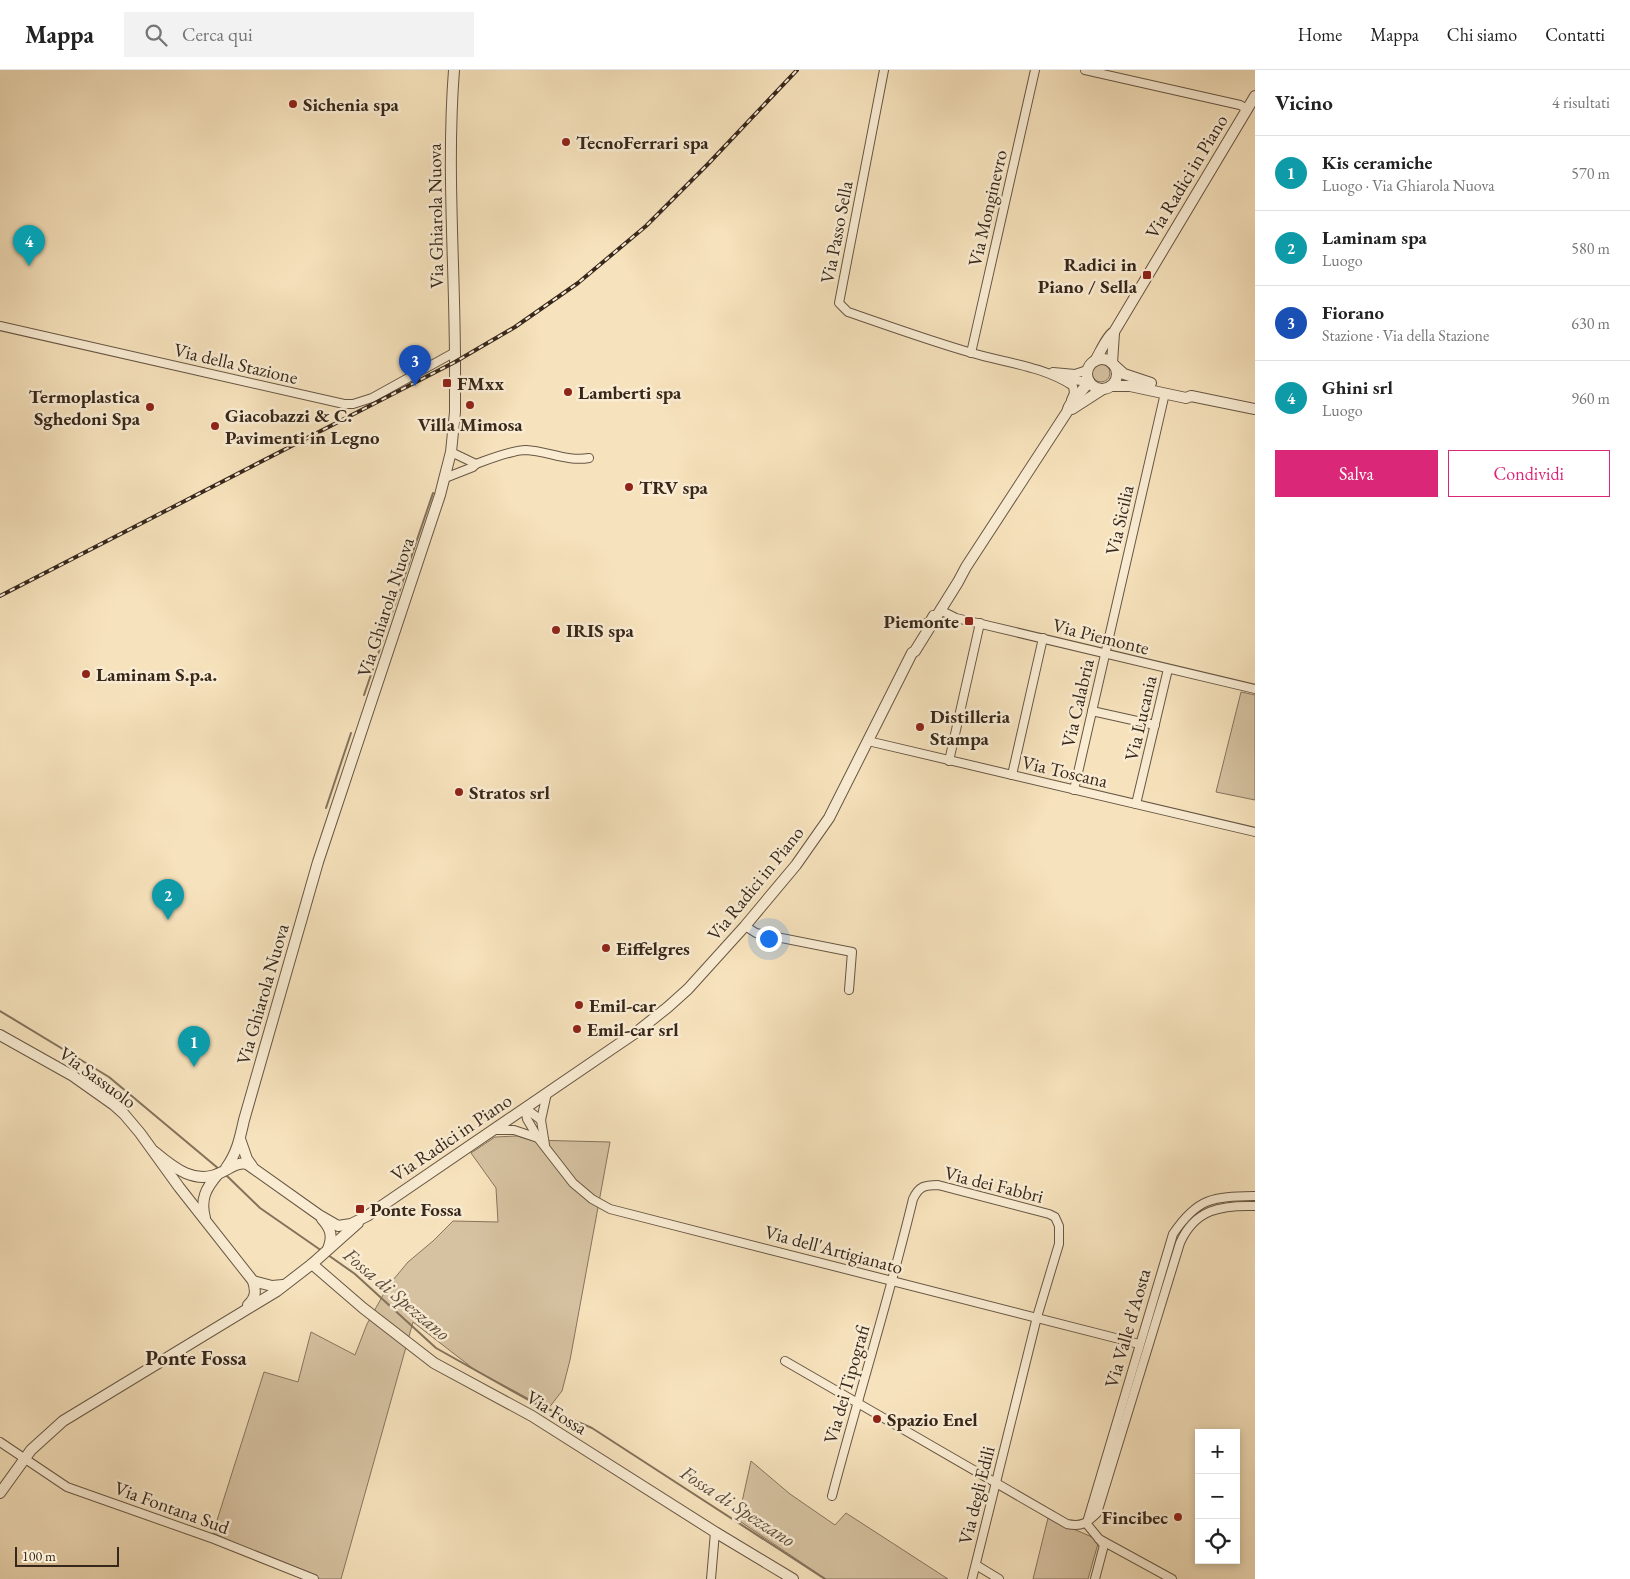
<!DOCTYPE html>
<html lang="it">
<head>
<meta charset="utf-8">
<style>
  :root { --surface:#fff; --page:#f2f2f2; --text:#222; --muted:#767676; --line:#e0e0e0; --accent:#db2777 }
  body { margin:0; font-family:"EB Garamond",serif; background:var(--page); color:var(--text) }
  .controls { position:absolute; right:15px; bottom:15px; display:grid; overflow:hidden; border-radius:0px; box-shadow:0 2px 8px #0003 }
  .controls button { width:45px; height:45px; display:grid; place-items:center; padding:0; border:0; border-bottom:1px solid var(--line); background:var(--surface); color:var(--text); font:25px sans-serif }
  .scale { position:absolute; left:15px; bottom:12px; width:104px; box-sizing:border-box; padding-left:5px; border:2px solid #37271b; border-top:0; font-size:14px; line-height:18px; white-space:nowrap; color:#37271b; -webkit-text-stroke:4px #f9ecd3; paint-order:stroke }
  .you { position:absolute; left:768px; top:868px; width:18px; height:18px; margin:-12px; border:4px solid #fff; border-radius:50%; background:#1a73e8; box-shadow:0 0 0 8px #1a73e833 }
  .badge { display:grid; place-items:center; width:32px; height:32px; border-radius:50%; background:var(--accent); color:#fff; font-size:16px; font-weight:700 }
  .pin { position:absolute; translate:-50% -41px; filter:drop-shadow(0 1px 2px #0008) }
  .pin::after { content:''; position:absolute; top:26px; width:18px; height:15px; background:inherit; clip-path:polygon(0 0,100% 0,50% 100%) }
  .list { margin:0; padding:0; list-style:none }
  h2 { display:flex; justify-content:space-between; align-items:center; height:65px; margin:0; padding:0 20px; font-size:21px }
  h2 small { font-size:16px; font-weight:400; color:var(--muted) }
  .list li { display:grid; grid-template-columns:32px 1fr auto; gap:15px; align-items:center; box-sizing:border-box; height:75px; padding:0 20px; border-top:1px solid var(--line) }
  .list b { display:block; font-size:19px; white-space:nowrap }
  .list p { margin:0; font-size:16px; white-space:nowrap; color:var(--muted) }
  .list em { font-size:16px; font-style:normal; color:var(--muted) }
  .actions { display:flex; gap:10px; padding:15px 20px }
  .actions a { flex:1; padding:11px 0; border:1px solid var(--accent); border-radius:0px; text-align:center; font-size:18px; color:var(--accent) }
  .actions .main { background:var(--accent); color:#fff }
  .icon { flex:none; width:28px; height:28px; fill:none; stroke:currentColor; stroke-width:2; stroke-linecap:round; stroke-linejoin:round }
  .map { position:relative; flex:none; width:1255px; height:1509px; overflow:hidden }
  header { display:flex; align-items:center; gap:30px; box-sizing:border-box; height:70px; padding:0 25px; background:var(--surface); border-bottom:1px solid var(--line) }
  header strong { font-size:24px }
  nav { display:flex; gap:28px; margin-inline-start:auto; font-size:18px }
  .search { width:350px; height:45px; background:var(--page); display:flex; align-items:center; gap:12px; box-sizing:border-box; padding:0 18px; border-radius:0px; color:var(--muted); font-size:19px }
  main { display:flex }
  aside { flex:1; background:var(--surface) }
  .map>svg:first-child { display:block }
  .green { fill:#d6c2a1; stroke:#86745e }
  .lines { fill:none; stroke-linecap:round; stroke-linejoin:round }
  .stream { stroke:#83715b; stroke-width:2 }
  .minor-casing { stroke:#675643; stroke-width:10 }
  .tertiary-casing { stroke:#675643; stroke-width:12 }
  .minor { stroke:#f9ecd3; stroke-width:8 }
  .tertiary { stroke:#f9ecd3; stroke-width:10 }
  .rail-casing { stroke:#37271b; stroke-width:4 }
  .rail { stroke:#f9ecd3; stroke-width:2; stroke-dasharray:5.5; stroke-linecap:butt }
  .poi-dot { fill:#8f2418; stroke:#f9ecd3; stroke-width:2 }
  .labels { text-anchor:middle; stroke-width:5; stroke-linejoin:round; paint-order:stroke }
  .poi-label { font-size:19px; font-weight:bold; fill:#37271b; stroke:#f9ecd3; text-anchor:start }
  .street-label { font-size:19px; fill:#37271b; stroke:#f9ecd3 }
  .water-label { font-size:20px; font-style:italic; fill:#5d4c3b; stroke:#f9ecd3 }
  .quarter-label { font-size:21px; font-weight:bold; fill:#37271b; stroke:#f9ecd3 }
</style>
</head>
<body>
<header>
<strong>Mappa</strong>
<div class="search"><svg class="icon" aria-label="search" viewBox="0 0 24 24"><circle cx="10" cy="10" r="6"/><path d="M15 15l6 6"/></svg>Cerca qui</div>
<nav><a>Home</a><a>Mappa</a><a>Chi siamo</a><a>Contatti</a></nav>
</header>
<main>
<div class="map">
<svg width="1255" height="1509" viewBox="0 0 1255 1509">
  <rect width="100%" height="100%" fill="#f6e2bc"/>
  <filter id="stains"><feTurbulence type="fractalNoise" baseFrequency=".004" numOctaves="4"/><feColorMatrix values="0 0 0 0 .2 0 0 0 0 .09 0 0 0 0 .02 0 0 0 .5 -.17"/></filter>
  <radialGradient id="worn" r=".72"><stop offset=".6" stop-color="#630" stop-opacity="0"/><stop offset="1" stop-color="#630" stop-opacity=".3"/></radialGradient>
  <g class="green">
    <circle cx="1101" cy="303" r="9"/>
    <polygon points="1241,622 1255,625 1255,730 1216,722"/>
    <polygon points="517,1066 530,1070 610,1072 570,1290 562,1321 548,1339 475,1300 413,1252 341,1509 315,1509 213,1463 264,1302 298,1312 311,1262 355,1285 367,1254 388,1216 408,1192 433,1171 453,1151 498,1152 496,1118 471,1083 495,1067"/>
    <polygon points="751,1391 790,1424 835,1455 846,1443 948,1509 826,1509 738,1450"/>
    <polygon points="1048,1448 1099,1470 1088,1509 1033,1509"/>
  </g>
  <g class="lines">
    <g class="stream">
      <polyline points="364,625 433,423"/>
      <polyline points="326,738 351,663"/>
      <polyline points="0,941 109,1007 219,1099"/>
      <polyline points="226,1105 260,1138 322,1181"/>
      <polyline points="328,1185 355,1204 436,1278 532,1332 592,1358 825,1509"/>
    </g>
    <g class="minor-casing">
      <g id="minor">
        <path d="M884,0L839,233L848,242C889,256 930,271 972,283C1006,293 1043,296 1073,316L1074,323L1071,330"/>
        <polyline points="1085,0 1240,35 1247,39"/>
        <polyline points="0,256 344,334 353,334 372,328 455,282"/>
        <polyline points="971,283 1035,0"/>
        <polyline points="1053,302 1075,304 1087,300"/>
        <polyline points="1062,308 1081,311 1088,310"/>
        <polyline points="451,382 476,394"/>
        <path d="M445,408L473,397L476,394C490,389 512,380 526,380C547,381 568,392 589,388"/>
        <polyline points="940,540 956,548 1255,619"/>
        <polyline points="924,554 929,552 933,545"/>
        <polyline points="1092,641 1155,655"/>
        <polyline points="868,671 1255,762"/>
        <polyline points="949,691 980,553"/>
        <polyline points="1012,705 1043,568"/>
        <polyline points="1074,720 1165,323"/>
        <polyline points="1136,734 1168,599"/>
        <polyline points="745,856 756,863 852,882 849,920"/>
        <polyline points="525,1038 527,1049 538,1068 573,1113 592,1129 610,1139 1139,1274"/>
        <polyline points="525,1038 541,1050"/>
        <polyline points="494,1060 514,1060 538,1068"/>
        <polyline points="545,1075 541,1050 547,1023"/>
        <path d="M785,1291L1067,1454C1082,1457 1087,1453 1097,1443L1180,1173C1195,1139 1221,1135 1255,1136"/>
        <polyline points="0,1372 67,1417 214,1469 314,1509"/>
        <path d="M832,1426C858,1327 889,1229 913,1129C919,1116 925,1115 938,1115L1049,1144L1055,1147L1059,1156V1174L1037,1247L972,1509"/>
        <path d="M1088,1449L1173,1164C1198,1127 1213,1127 1255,1126"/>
        <polyline points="1086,1453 1104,1475 1095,1509"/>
        <polyline points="1099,1469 1172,1509"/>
        <polyline points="976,1495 999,1509"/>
        <polyline points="711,1509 715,1462"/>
      </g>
    </g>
    <g class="tertiary-casing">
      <g id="tertiary">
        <circle cx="1102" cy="304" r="15"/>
        <path d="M1095,291C1100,283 1107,266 1114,262L1255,26"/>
        <polyline points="1112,293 1114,263"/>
        <polyline points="1115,296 1124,304 1151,313"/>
        <polyline points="1111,316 1130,316 1186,328 1191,326 1255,339"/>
        <polyline points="1072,339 1103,319"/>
        <path d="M0,965L73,1006L114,1035L124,1044L140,1063L179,1117L253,1211C256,1221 256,1228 248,1235"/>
        <polyline points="240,1069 247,1089 252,1096"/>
        <path d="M155,1082C174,1098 196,1116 222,1102C231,1098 237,1092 247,1094L319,1145L338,1156L351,1154L367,1146L638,961L668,937L688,919L745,856L796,795L829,748L912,583L915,581L958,512L966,497L1067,342C1069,331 1083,322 1089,311"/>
        <path d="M226,1098C237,1083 240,1068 244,1050L318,792L440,425L451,382L455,342V313C456,208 446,104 454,0"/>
        <path d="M205,1148C200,1129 206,1118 218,1104"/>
        <path d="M322,1149C331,1159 333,1166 328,1179"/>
        <polyline points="312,1194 363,1238 434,1293 532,1346 715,1462 793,1509"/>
        <polyline points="253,1211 272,1216 283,1215"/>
        <polyline points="0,1423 31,1380 63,1351 277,1221 312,1194 358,1153"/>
      </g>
    </g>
    <use href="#minor" class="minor"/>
    <use href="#tertiary" class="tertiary"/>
    <g class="rail-casing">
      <polyline id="rail" points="0,526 455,292 515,257 578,213 646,156 708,94 797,0"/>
    </g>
    <use href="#rail" class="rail"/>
  </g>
  <g class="poi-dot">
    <circle cx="293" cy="34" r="5"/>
    <circle cx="566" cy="72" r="5"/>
    <rect x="1142" y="200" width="10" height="10" rx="2.5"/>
    <rect x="442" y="308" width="10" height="10" rx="2.5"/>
    <circle cx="568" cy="322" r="5"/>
    <circle cx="470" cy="335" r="5"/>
    <circle cx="150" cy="337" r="5"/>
    <circle cx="215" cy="356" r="5"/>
    <circle cx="629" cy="417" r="5"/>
    <rect x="964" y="546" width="10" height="10" rx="2.5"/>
    <circle cx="556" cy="560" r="5"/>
    <circle cx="86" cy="604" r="5"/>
    <circle cx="920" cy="657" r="5"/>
    <circle cx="459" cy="722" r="5"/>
    <circle cx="606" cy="878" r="5"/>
    <circle cx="579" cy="935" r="5"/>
    <circle cx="577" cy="959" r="5"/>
    <rect x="355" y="1134" width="10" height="10" rx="2.5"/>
    <circle cx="877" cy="1349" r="5"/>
    <circle cx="1178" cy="1447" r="5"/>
  </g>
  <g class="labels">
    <g class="poi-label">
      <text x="303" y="41">Sichenia spa</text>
      <text x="576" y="79">TecnoFerrari spa</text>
      <text x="1137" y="201" text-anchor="end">Radici in<tspan x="1137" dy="22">Piano / Sella</tspan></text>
      <text x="457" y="320">FMxx</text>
      <text x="578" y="329">Lamberti spa</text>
      <text x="140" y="333" text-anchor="end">Termoplastica<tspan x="140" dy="22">Sghedoni Spa</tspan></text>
      <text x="225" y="352">Giacobazzi &amp; C.<tspan x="225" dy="22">Pavimenti in Legno</tspan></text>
      <text x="470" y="361" text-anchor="middle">Villa Mimosa</text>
      <text x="639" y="424">TRV spa</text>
      <text x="959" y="558" text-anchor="end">Piemonte</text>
      <text x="566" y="567">IRIS spa</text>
      <text x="96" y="611">Laminam S.p.a.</text>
      <text x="930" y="653">Distilleria<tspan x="930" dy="22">Stampa</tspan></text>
      <text x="469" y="729">Stratos srl</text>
      <text x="616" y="885">Eiffelgres</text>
      <text x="589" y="942">Emil-car</text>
      <text x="587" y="966">Emil-car srl</text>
      <text x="370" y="1146">Ponte Fossa</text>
      <text x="887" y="1356">Spazio Enel</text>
      <text x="1168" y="1454" text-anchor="end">Fincibec</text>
    </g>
    <g class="street-label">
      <text transform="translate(1186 106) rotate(-59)" y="7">Via Radici in Piano</text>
      <text transform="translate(987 138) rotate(-77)" y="7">Via Monginevro</text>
      <text transform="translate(435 146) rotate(-91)" y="7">Via Ghiarola Nuova</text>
      <text transform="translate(836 162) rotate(-79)" y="7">Via Passo Sella</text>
      <text transform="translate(236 293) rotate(13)" y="7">Via della Stazione</text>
      <text transform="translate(1119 450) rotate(-77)" y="7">Via Sicilia</text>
      <text transform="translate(385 537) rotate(-72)" y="7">Via Ghiarola Nuova</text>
      <text transform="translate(1101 566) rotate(14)" y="7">Via Piemonte</text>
      <text transform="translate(1077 633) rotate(-77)" y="7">Via Calabria</text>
      <text transform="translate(1140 648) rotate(-77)" y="7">Via Lucania</text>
      <text transform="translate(1065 701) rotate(13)" y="7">Via Toscana</text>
      <text transform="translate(755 813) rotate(-51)" y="7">Via Radici in Piano</text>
      <text transform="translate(262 924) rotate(-74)" y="7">Via Ghiarola Nuova</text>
      <text transform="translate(98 1007) rotate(36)" y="7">Via Sassuolo</text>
      <text transform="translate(451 1067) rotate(-34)" y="7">Via Radici in Piano</text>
      <text transform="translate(994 1114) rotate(14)" y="7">Via dei Fabbri</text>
      <text transform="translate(834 1179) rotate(15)" y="7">Via dell'Artigianato</text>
      <text transform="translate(1127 1258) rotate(-74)" y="7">Via Valle d'Aosta</text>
      <text transform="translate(846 1314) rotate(-74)" y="7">Via dei Tipografi</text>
      <text transform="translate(557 1342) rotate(31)" y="7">Via Fossa</text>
      <text transform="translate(976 1425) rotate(-76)" y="7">Via degli Edili</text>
      <text transform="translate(172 1437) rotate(20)" y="7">Via Fontana Sud</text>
    </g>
    <g class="water-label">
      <text transform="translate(397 1224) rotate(40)" y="7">Fossa di Spezzano</text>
      <text transform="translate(738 1436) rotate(33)" y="7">Fossa di Spezzano</text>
    </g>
    <g class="quarter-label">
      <text x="196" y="1295">Ponte Fossa</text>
    </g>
  </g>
  <rect width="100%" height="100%" filter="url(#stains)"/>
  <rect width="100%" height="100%" fill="url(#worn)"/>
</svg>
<div class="controls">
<button>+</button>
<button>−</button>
<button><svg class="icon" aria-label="locate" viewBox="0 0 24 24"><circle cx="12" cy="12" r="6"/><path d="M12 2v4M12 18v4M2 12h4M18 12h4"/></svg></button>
</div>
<div class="scale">100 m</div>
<div class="you"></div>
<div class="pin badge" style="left:194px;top:997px;background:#0f9aa8">1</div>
<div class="pin badge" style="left:168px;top:850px;background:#0f9aa8">2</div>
<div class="pin badge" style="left:415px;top:316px;background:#1a4fb4">3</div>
<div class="pin badge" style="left:29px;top:196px;background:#0f9aa8">4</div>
</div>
<aside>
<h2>Vicino<small>4 risultati</small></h2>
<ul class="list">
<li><span class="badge" style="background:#0f9aa8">1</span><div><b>Kis ceramiche</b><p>Luogo · Via Ghiarola Nuova</p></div><em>570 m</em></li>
<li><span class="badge" style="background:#0f9aa8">2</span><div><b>Laminam spa</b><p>Luogo</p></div><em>580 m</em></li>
<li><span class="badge" style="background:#1a4fb4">3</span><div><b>Fiorano</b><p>Stazione · Via della Stazione</p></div><em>630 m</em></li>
<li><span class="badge" style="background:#0f9aa8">4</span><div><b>Ghini srl</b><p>Luogo</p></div><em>960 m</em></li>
</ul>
<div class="actions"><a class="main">Salva</a><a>Condividi</a></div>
</aside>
</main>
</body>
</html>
